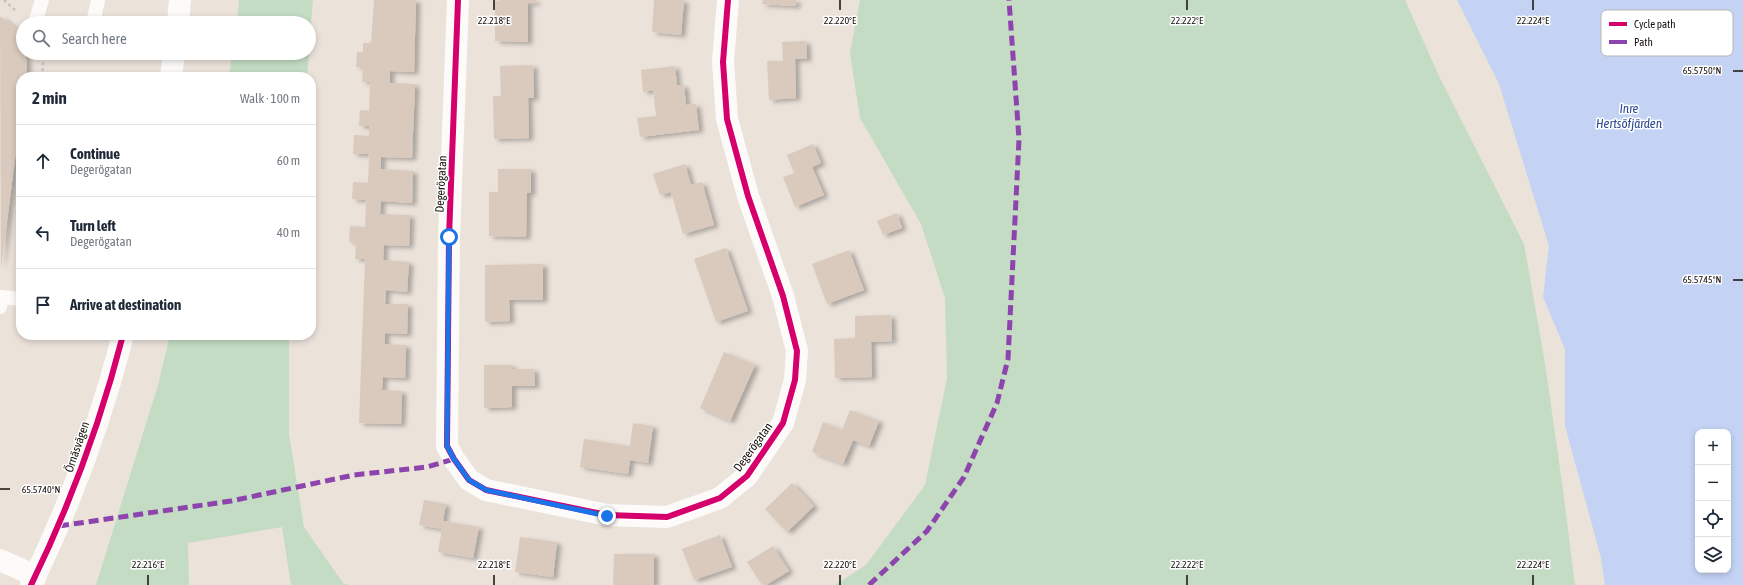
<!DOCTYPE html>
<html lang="en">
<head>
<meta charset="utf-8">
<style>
  :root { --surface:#fff; --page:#f6f6f7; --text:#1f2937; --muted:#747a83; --line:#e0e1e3 }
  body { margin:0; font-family:"Asap Condensed",sans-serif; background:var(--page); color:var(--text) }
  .controls { position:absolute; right:12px; bottom:12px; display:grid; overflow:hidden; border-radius:8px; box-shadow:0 2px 6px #0003 }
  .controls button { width:36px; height:36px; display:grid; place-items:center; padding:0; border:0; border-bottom:1px solid var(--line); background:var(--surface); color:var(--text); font:20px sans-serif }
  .stop { position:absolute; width:12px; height:12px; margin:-9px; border:3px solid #1a73e8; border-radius:50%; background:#fff }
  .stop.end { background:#1a73e8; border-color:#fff; box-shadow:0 1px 4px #0008 }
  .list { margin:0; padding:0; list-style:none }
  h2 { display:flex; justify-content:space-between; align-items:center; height:52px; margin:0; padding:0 16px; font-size:17px }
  h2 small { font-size:13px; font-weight:400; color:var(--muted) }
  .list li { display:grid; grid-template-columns:26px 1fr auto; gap:12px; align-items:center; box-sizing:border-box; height:72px; padding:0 16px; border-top:1px solid var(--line) }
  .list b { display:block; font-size:15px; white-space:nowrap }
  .list p { margin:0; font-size:13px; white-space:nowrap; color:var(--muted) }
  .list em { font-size:13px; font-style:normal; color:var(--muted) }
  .icon { flex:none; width:22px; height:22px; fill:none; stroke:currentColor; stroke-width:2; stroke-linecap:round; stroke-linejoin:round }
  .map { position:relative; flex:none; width:1743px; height:585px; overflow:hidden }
  .search { position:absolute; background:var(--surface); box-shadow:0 2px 6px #0003; left:16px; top:16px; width:300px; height:44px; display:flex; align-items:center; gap:10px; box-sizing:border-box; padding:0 14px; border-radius:22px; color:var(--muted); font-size:15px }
  .panel { position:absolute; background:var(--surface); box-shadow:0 2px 6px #0003; left:16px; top:72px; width:300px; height:268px; border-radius:16px }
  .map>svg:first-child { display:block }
  .green { fill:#c4dcc3 }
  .water { fill:#c4d3f4; fill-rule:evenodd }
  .building { fill:#dacabe; filter:url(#shadow) }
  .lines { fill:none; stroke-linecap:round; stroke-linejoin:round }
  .path { stroke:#c7c4c0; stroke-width:2.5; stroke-dasharray:3 3; stroke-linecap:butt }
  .lane { stroke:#fcfbf9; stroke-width:14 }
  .street { stroke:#fcfbf9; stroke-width:22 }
  .secondary { stroke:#fcfbf9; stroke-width:22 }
  .quiet { stroke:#8e44ad; stroke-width:5; stroke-dasharray:10 5; stroke-linecap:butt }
  .cycleway-casing { stroke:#fff; stroke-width:8 }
  .cycleway { stroke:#d6006c; stroke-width:6 }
  .route { stroke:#1a73e8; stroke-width:5 }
  .ticks { fill:none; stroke:#16100c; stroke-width:1.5 }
  .labels { text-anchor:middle; stroke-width:3; stroke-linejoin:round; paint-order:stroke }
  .street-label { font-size:12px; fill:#16100c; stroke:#fff }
  .water-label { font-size:13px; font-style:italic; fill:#2a4991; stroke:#fff }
  .key { fill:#fff; stroke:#b9b7b6; stroke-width:1 }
  .key-label { font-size:11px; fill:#16100c }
  .ticks-label { font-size:10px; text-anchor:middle; fill:#16100c; stroke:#fff; stroke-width:3; stroke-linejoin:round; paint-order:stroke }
</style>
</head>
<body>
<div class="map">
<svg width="1743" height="585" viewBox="0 0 1743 585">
  <defs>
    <filter id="shadow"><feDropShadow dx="4.5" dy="2.5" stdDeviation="2" flood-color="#0004"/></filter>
  </defs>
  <rect width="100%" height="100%" fill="#ebe2da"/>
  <g class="green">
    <polygon points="239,0 313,0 309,48 309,23 237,23"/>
    <polygon points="860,0 1405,0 1439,76 1524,244 1545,363 1563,490 1575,585 835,585 866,565 925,485 947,378 945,298 921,224 860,118 850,53"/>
    <polygon points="232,53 309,53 307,77 229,77"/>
    <polygon points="170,335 289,335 289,434 304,527 343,583 348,585 291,585 282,527 188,543 189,585 96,585 158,385"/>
  </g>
  <path class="water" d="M1457,0H1743V585H1605L1601,558L1565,426V349L1543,297L1549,246L1499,84ZM1698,432H1728V570H1698Z"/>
  <g class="building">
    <polygon points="374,0 416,0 414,72 390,71 390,83 415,84 412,158 381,157 381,169 413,171 412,203 381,201 380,214 410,215 409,246 384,245 383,260 409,262 407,292 386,290 385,304 408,304 407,334 385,333 385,344 406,345 405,378 383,377 382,390 402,391 401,424 359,423 365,259 355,259 356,243 349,242 350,226 365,227 366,200 352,199 353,182 368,183 369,154 353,154 354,135 369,136 369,126 359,126 360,110 369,111 370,82 362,82 363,67 356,67 357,52 363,52 363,43 371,43"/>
    <polygon points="501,0 536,0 536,3 528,3 528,42 495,41 495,1"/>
    <polygon points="654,0 684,0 681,35 652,32"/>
    <polygon points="763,0 796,0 796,6 762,4"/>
    <polygon points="0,16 19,31 23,53 25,53 27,64 26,77 21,77 21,113 1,268"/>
    <polygon points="806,41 807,59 795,59 796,98 769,100 767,61 783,61 782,42"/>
    <polygon points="533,65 534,98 528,98 529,138 494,139 493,96 501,96 500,66"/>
    <polygon points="675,66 677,85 684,85 686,105 696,104 699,130 640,137 637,118 656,116 653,90 643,92 641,70"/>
    <polygon points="813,144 821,163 812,167 824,195 795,207 783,177 794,173 787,155"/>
    <polygon points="685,164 691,185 702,182 714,225 683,234 671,192 660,195 653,174"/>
    <polygon points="498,169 531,169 531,193 527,193 526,237 489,236 489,192 498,192"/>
    <polygon points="897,213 902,228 883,235 877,221"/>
    <polygon points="726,248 748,311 716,322 694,259"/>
    <polygon points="849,250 864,290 827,304 812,264"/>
    <polygon points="543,264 543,300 509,300 510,321 485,322 485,265"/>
    <polygon points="891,315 892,341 871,342 872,377 835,378 834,339 855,338 855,316"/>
    <polygon points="724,352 755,365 730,421 700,408"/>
    <polygon points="484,365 512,365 512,369 534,369 535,386 512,386 512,407 484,408"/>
    <polygon points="850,410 879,421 869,446 853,440 843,464 812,452 823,422 842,430"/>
    <polygon points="633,423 653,426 648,463 630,460 628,474 580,467 584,439 630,446"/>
    <polygon points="792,483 814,506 787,532 765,509"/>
    <polygon points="424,500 446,504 443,521 479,527 473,558 438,552 442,529 419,525"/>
    <polygon points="720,535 732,567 694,580 682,549"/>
    <polygon points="520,537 557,542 553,577 515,572"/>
    <polygon points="773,546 789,571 766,585 762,585 747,562"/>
    <polygon points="614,554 654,554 654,585 613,585"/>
  </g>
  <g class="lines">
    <g class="path">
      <polyline points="4,0 17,12"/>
      <polyline points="42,77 44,53"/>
      <polyline points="20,279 21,270"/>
    </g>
    <g class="lane">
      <polyline points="35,23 42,0"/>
      <polyline points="93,23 98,0"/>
      <polyline points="0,307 1,297 21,299"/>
    </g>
    <g class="street">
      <polyline points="458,0 449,237 447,446 454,459 469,480 486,490 607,515 667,517 720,498 747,476 783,423 795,380 797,351 783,296 748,196 727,119 723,62 728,0"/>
      <polyline points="0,560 36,576"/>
    </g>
    <g class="secondary">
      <polyline points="178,23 180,0"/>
      <polyline points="171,77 174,53"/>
      <path d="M31,585C70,505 101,421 123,335"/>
    </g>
    <g class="quiet">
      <polyline points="59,526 231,501 354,475 427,467 454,459"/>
      <polyline points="869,585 927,531 964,477 997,403 1008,359 1019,139 1009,0"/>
    </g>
    <g class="cycleway-casing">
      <g id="cycleway">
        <polyline points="458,0 449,237 447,446 454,459 469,480 486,490 607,515 667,517 720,498 747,476 783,423 795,380 797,351 783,296 748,196 727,119 723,62 728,0"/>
        <path d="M31,585C70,505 101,421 123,335"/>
      </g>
    </g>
    <use href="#cycleway" class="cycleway"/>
  </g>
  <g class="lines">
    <polyline class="route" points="449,237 447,446 454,459 469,480 486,490 607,516"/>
  </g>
  <path class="ticks" d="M494,0V10M840,0V10M1187,0V10M1533,0V10M1733,71H1743M1733,280H1743M0,489H10M148,575V585M494,575V585M840,575V585M1187,575V585M1533,575V585"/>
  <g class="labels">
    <g class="street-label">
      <text transform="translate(441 184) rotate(-87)" y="4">Degerögatan</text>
      <text transform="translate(77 447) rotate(-71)" y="4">Örnäsvägen</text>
      <text transform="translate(753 447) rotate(-54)" y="4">Degerögatan</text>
    </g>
    <g class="water-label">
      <text x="1629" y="113">Inre<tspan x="1629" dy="15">Hertsöfjärden</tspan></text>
    </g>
  </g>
  <rect x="1601" y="10" width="132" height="46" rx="6" class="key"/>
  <rect x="1609" y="22" width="18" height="4" fill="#d6006c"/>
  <rect x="1609" y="40" width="18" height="4" fill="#8e44ad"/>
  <g class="key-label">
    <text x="1634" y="28">Cycle path</text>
    <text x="1634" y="46">Path</text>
  </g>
  <g class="ticks-label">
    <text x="494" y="24">22.218°E</text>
    <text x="840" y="24">22.220°E</text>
    <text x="1187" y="24">22.222°E</text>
    <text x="1533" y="24">22.224°E</text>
    <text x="1702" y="74">65.5750°N</text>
    <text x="1702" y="283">65.5745°N</text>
    <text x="41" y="493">65.5740°N</text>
    <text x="148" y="568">22.216°E</text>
    <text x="494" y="568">22.218°E</text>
    <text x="840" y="568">22.220°E</text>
    <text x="1187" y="568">22.222°E</text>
    <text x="1533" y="568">22.224°E</text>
  </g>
</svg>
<div class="controls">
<button>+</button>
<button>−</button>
<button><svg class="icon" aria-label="locate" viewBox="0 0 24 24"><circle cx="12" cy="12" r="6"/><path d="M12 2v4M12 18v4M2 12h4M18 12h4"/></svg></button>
<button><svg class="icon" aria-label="layers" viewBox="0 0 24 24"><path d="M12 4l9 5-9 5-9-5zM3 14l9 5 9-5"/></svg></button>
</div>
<div class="stop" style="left:449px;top:237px"></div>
<div class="stop end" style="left:607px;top:516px"></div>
<div class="search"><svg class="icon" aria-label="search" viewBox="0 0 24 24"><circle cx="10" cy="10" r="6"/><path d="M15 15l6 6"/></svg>Search here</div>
<section class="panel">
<h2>2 min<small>Walk · 100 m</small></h2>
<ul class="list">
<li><svg class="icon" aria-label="ahead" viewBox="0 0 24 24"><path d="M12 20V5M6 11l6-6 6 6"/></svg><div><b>Continue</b><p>Degerögatan</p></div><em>60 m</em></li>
<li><svg class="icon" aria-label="left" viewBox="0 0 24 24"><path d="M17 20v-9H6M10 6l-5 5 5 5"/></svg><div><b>Turn left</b><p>Degerögatan</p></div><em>40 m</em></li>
<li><svg class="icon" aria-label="arrive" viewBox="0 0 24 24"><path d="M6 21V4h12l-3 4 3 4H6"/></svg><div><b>Arrive at destination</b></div></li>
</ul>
</section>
</div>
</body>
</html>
